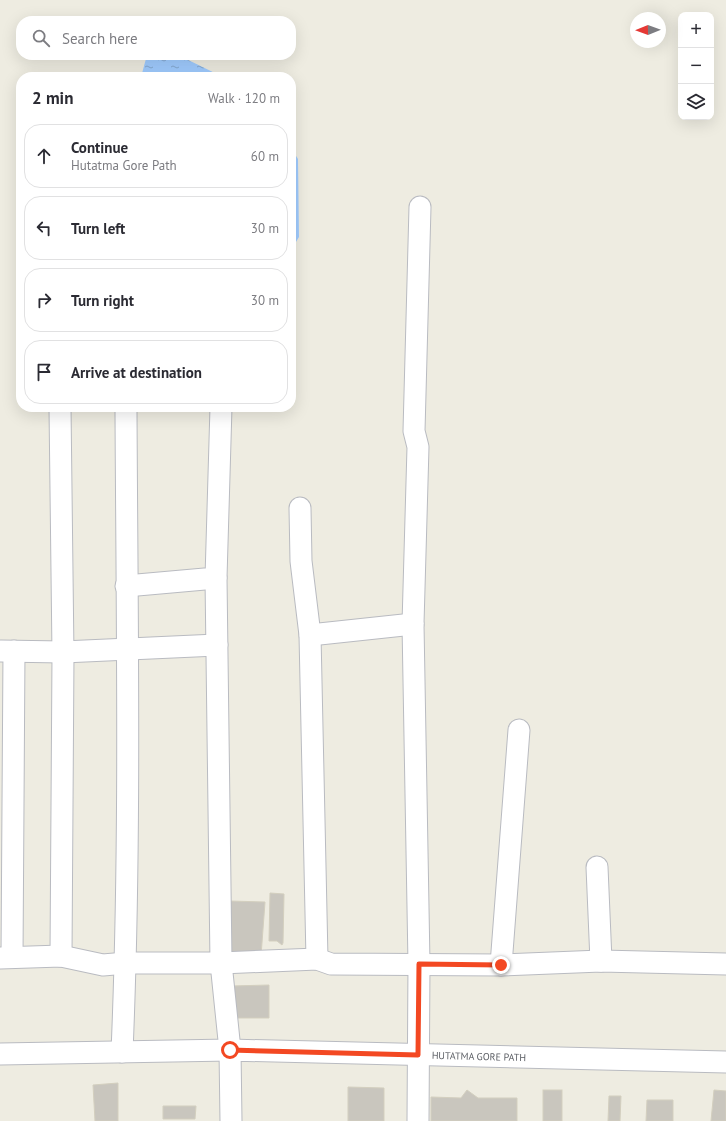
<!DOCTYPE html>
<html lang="en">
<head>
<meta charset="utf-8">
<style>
  :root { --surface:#fff; --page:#f7f7f7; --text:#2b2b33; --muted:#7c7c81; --line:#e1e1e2 }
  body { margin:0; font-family:"PT Sans",sans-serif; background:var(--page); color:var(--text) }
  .controls { position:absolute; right:12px; top:12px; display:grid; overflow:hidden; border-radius:8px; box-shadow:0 4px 16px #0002 }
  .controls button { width:36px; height:36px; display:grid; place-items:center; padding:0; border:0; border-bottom:1px solid var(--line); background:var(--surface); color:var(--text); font:20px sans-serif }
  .compass { position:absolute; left:630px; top:12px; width:36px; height:36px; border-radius:50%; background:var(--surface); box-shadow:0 4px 16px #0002; rotate:269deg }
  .stop { position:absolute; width:12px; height:12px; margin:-9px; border:3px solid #f34822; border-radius:50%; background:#fff }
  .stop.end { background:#f34822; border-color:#fff; box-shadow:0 1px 4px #0008 }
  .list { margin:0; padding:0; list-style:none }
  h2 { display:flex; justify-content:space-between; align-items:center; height:52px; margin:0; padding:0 16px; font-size:17px }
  h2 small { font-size:13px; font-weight:400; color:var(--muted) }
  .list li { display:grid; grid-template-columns:26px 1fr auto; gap:12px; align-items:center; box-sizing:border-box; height:64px; margin:0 8px 8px; padding:0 8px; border:1px solid var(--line); border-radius:16px }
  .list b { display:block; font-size:15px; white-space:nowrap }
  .list p { margin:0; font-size:13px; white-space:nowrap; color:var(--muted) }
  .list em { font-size:13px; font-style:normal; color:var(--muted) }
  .icon { flex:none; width:22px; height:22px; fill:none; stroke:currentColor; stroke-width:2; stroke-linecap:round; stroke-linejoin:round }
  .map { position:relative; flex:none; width:726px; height:1121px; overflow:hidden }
  .search { position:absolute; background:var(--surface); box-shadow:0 4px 16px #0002; left:16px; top:16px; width:280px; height:44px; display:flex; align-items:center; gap:10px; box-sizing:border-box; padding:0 14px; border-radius:16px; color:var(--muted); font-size:15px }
  .panel { position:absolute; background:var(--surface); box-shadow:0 4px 16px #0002; left:16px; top:72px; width:280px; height:340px; border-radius:16px }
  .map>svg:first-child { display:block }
  .water { fill:url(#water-ripples) }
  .building { fill:#c9c6be; stroke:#d3cfbf }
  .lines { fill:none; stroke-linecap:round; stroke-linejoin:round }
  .minor-casing { stroke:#b9bbc1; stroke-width:23 }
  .minor { stroke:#fff; stroke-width:21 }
  .route { stroke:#f34822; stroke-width:5 }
  .labels { text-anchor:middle; stroke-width:4; stroke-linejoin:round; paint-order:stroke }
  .street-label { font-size:10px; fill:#5a5d63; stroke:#fff }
</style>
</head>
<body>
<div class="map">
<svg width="726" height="1121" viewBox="0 0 726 1121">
  <defs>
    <pattern id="water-ripples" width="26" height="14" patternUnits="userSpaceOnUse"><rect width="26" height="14" fill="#a0ccff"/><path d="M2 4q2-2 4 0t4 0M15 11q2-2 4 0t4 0" fill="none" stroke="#85a9d2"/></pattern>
  </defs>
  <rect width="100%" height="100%" fill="#eeece1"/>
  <g class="water">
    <polygon points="147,55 178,55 223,77 141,77"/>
    <polygon points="291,148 298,159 299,237 291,250"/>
  </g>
  <g class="building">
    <polygon points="270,893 284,894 283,943 282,945 277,941 269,941"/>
    <polygon points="230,901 265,902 261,956 229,959"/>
    <polygon points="269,985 269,1018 231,1018 231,986"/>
    <polygon points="118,1083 118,1121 95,1121 93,1085"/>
    <polygon points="348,1087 384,1088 384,1121 348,1121"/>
    <polygon points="467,1090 478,1098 517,1098 517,1121 431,1121 431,1097 461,1098"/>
    <rect x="543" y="1090" width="19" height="31"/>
    <polygon points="714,1090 726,1091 726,1121 711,1121"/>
    <polygon points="609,1096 621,1096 620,1121 608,1121"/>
    <polygon points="647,1100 673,1100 673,1121 646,1121"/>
    <polygon points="163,1106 196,1106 195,1119 163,1119"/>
  </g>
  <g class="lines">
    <g class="minor-casing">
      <g id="minor">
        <polyline points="60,407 63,655 61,956"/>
        <polyline points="300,508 301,561 310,635 317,959"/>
        <polyline points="126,586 216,578 221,407"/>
        <polyline points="310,635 413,624"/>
        <polyline points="1,651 63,652 217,645"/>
        <polyline points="597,867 601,961"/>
        <polyline points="12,957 14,651"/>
        <polyline points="0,958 61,956 103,965 126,963 221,963 317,959 331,964 501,965 601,961 726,964"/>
        <polyline points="501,965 519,730"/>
        <path d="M122,1052C131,838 127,624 126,409"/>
        <polyline points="0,1054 230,1050 221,963 216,578"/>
        <path id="s1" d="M231,1121L230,1050L726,1062"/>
        <polyline points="418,1121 419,964 413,624 418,447 414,431 420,207"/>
      </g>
    </g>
    <use href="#minor" class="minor"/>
  </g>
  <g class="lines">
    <polyline class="route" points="230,1050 418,1055 419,964 501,965"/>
  </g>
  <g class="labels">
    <g class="street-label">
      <text dy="4" stroke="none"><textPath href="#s1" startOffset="320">HUTATMA GORE PATH</textPath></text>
    </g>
  </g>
</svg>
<div class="controls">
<button>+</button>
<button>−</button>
<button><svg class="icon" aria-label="layers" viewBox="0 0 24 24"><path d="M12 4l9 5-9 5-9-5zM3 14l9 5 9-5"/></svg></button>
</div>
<svg class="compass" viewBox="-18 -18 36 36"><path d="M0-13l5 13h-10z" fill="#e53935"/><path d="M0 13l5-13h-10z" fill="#7c7c81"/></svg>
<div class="stop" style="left:230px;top:1050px"></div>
<div class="stop end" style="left:501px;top:965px"></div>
<div class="search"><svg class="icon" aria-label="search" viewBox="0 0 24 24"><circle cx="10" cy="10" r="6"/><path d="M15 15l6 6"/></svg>Search here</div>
<section class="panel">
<h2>2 min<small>Walk · 120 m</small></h2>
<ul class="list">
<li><svg class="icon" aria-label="ahead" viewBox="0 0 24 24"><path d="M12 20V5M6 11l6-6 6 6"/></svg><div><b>Continue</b><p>Hutatma Gore Path</p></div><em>60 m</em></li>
<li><svg class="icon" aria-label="left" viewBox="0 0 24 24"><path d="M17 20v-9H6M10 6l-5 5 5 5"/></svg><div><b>Turn left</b></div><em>30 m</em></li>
<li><svg class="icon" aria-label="right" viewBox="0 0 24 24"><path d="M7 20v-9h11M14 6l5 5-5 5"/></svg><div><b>Turn right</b></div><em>30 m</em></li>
<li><svg class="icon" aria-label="arrive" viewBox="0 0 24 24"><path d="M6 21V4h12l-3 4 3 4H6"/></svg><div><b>Arrive at destination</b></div></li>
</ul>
</section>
</div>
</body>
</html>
